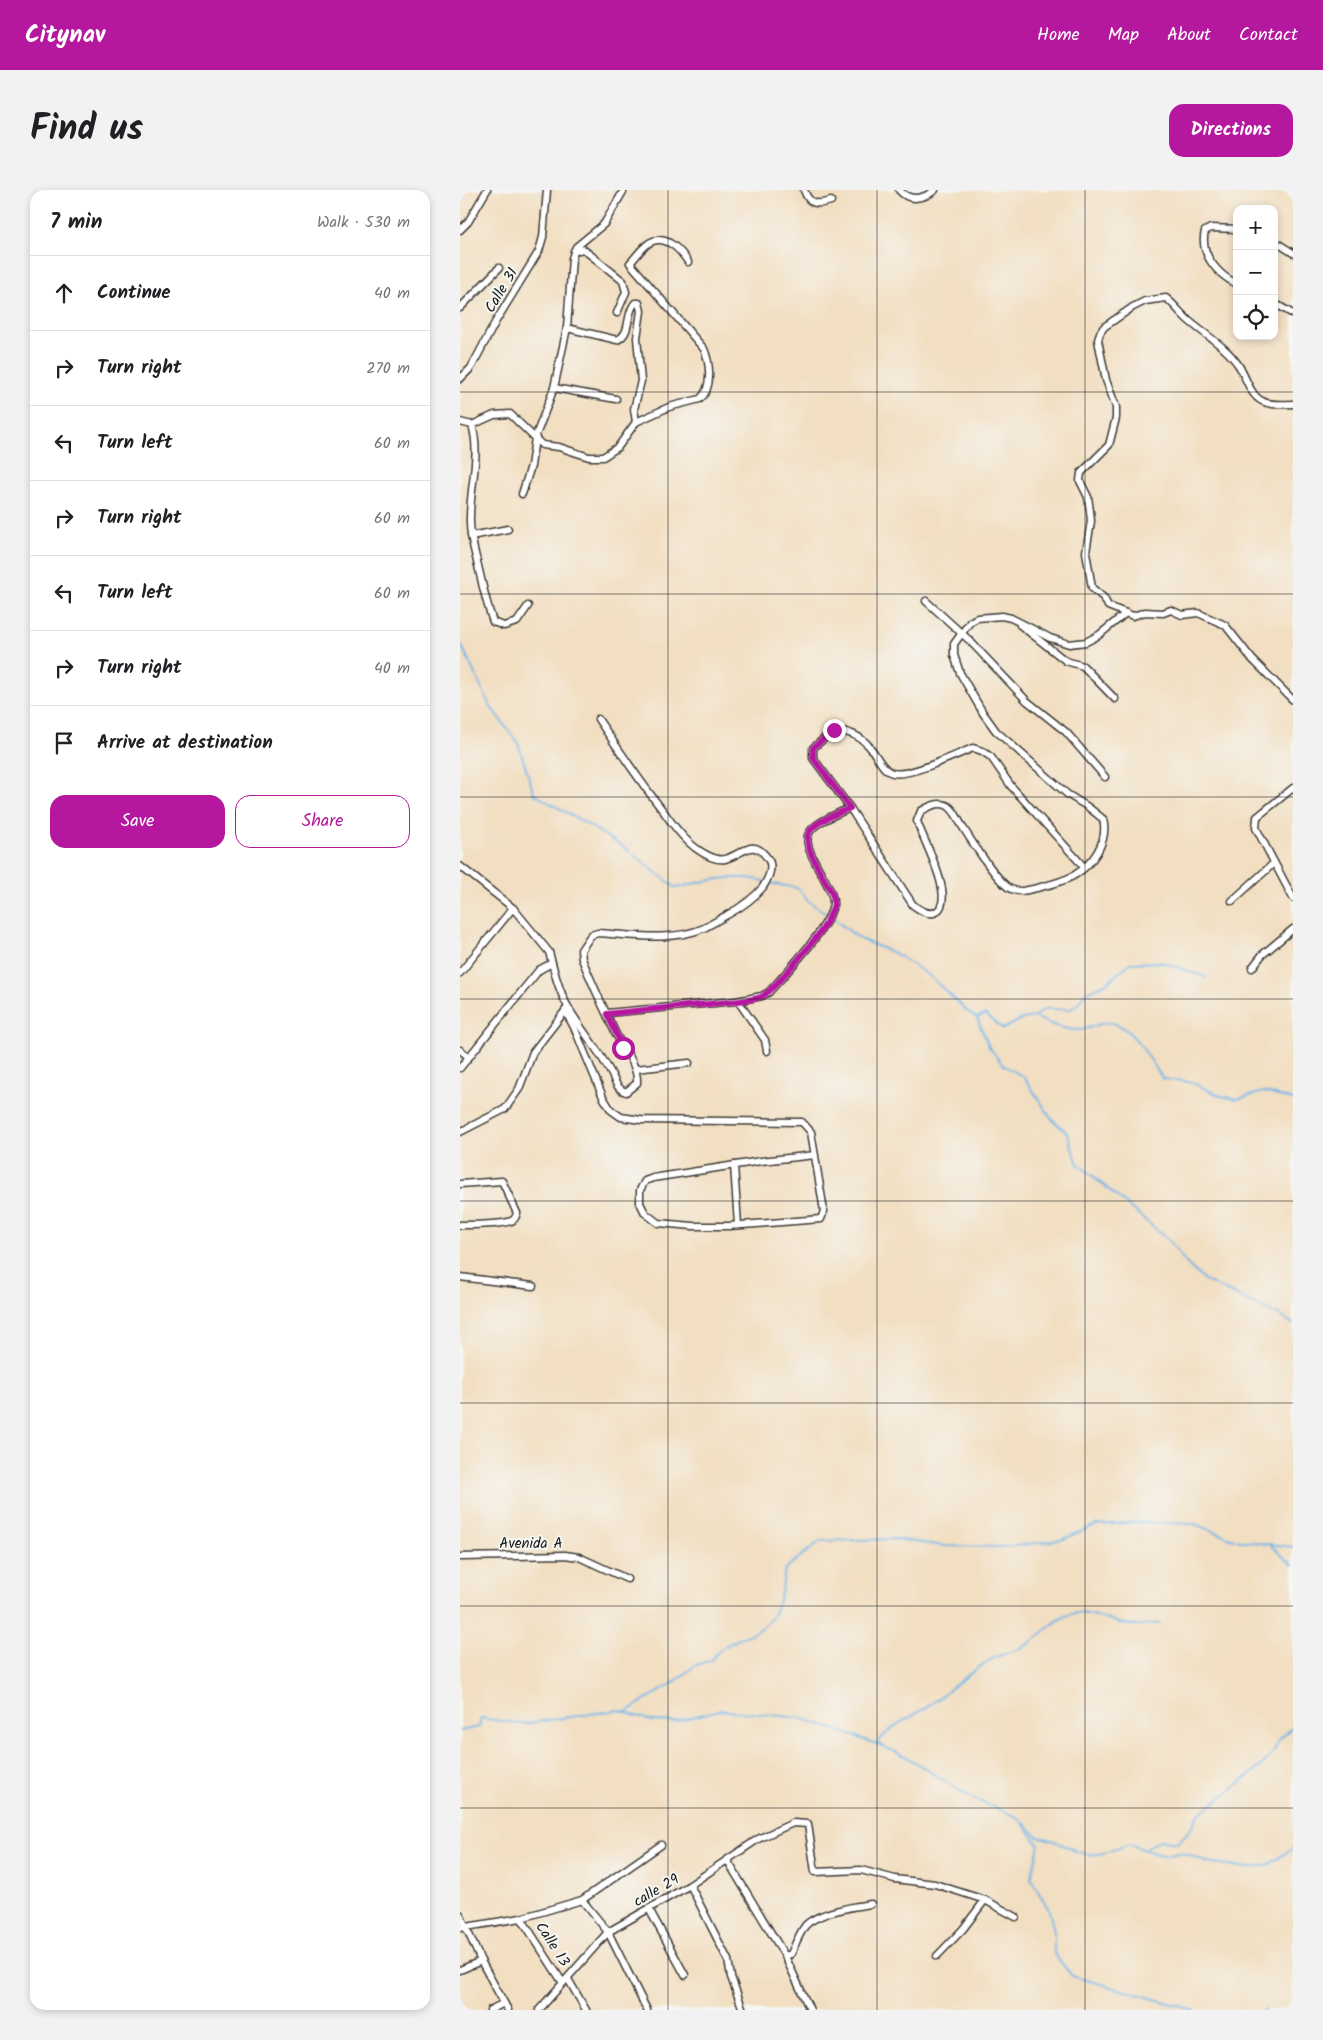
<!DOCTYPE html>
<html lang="en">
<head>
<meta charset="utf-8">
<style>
  :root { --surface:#fff; --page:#f2f2f2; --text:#202124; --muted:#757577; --line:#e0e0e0; --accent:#b5179e }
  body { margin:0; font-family:Kalam,sans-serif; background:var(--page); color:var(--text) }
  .controls { position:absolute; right:15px; top:15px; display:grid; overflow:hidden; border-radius:10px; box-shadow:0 2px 8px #0003 }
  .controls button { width:45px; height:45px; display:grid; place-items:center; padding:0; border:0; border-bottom:1px solid var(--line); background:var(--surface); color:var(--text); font:25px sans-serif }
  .stop { position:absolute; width:15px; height:15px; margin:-11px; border:4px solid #b5179e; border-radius:50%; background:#fff }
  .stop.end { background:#b5179e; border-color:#fff; box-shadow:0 1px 5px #0008 }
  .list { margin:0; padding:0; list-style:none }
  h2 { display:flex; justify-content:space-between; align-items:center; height:65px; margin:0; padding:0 20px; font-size:21px }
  h2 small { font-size:16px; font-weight:400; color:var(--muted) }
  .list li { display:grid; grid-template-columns:32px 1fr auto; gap:15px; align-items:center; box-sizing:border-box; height:75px; padding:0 20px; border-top:1px solid var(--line) }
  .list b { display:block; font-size:19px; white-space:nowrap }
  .list em { font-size:16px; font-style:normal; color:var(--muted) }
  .actions { display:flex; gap:10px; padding:15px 20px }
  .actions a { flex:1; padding:11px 0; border:1px solid var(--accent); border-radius:15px; text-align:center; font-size:18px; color:var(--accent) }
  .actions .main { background:var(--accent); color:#fff }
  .icon { flex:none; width:28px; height:28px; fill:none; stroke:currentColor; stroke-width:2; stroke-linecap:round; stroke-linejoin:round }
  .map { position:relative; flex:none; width:833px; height:1820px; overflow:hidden; border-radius:15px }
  header { display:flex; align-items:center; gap:30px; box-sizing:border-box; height:70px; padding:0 25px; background:var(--accent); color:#fff }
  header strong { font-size:24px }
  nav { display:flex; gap:28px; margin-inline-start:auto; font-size:18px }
  .intro { display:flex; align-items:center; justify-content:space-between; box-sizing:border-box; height:120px; padding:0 30px }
  h1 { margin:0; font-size:35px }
  .button { padding:12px 22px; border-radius:15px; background:var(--accent); color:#fff; font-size:18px; font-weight:700 }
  main { display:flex; gap:30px; padding:0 30px }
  aside { flex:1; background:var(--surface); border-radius:15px; box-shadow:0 2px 8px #0003 }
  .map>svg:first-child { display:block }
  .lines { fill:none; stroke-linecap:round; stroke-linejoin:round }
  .stream { stroke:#72b5e7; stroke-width:2 }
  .street-casing { stroke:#3c3935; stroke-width:9 }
  .street { stroke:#fff; stroke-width:6 }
  .route { stroke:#b5179e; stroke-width:6 }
  .grid { fill:none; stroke:#1c1c1c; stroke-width:1; stroke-opacity:0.55 }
  .labels { text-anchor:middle; stroke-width:4; stroke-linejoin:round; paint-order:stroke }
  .street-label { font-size:15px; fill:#1c1c1c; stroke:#f6f6f2 }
</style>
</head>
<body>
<header>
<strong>Citynav</strong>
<nav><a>Home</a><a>Map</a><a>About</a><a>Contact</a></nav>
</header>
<div class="intro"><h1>Find us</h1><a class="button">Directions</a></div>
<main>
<aside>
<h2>7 min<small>Walk · 530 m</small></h2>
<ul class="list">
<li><svg class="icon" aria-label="ahead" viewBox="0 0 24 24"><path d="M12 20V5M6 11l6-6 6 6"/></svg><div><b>Continue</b></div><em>40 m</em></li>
<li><svg class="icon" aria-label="right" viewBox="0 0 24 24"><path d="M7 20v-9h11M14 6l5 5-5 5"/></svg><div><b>Turn right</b></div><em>270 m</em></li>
<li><svg class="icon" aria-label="left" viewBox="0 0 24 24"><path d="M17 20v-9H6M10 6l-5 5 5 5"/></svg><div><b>Turn left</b></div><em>60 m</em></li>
<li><svg class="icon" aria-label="right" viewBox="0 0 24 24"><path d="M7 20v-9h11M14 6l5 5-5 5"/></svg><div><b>Turn right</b></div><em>60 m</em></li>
<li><svg class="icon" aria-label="left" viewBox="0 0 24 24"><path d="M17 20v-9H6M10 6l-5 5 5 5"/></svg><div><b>Turn left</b></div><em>60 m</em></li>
<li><svg class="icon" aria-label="right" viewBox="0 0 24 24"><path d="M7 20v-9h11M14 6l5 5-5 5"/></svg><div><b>Turn right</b></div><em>40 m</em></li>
<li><svg class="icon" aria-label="arrive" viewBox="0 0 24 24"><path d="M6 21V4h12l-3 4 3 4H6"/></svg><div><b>Arrive at destination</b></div></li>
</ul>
<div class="actions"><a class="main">Save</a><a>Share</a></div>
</aside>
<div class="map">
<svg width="833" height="1820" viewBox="0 0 833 1820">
  <rect width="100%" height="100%" fill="#f6f6f2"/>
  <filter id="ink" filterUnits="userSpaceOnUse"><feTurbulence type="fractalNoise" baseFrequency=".02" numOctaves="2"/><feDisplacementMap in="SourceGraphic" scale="10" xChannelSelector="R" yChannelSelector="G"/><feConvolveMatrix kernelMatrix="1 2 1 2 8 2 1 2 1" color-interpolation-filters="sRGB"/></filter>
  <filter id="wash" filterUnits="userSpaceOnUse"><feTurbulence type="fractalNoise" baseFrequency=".0096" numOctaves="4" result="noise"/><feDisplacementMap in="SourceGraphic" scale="20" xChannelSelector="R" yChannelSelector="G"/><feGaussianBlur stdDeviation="1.12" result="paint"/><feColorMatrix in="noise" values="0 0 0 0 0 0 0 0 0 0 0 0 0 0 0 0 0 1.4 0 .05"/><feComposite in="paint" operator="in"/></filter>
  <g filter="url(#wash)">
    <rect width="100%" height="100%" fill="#f2dec0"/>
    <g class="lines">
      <g class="stream">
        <path d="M0,452L30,516L58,553L74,604L125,633L162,656L216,698C244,691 275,683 304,691"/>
        <polyline points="308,693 338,698 347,710 367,724"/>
        <polyline points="371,727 400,749 436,764 470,786 508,822 517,828 529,857 543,875 564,887 591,928 607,943 618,974 709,1050 726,1073 744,1090 796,1115 819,1125 833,1134"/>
        <path d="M574,827C588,833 603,840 618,840C630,840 643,829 656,834C675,841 692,873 703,889L731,892L761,906L777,909L804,902L833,910"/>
        <polyline points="517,828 525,824 543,839 562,829 574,827 585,819 611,819 617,815 625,803 647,793 670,773 701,772 746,787"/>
        <polyline points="809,1354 833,1375"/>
        <path d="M166,1522L213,1493L236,1475L252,1470C262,1452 284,1449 300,1439C319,1427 322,1399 325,1379L360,1351L435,1349L484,1356L545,1357L601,1350L636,1335L679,1332L735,1334L776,1350L833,1357"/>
        <polyline points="0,1541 19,1537 21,1528 62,1534 158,1520 192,1531 214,1532 259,1520 341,1528 417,1554 445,1566 512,1608 559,1628 579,1655 571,1689 589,1720 594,1741 594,1764 612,1786 734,1820"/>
        <path d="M417,1554C429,1535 454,1527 471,1514C492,1499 510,1481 532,1469C543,1463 557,1461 567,1455C583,1445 598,1424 618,1423C632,1422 655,1434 670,1435C680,1436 690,1434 700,1433"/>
        <path d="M564,1633L578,1647C597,1648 609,1661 627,1664C642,1666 655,1659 669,1654L697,1664L707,1666L717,1663L727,1664L746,1672L788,1678L808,1675L833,1658"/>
        <polyline points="686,1658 700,1650 717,1653 730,1640 738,1625 800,1577 812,1565 819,1550 833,1537"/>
        <polyline points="803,1820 805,1820"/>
      </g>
    </g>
  </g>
  <g filter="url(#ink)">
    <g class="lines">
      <g class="street-casing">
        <g id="street">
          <path d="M344,0C349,15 357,15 371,11"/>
          <path d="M439,0C449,12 464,9 475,0"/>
          <path d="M777,39L751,38L745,41C739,64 758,85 777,94"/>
          <polyline points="0,40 8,32 27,0"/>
          <polyline points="814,51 833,63"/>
          <polyline points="114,61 123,59 163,91 166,102 157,123"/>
          <polyline points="814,113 833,124"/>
          <polyline points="0,118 39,78"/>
          <path d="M107,138L157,150C172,144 165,124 175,113H179L181,121L177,148L181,191L174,219L176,232"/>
          <polyline points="0,189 11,178 36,131 79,61 83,47 87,0"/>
          <polyline points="94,198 156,209"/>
          <path d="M833,214C823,214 811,216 802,211C790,205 786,187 779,176C766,156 745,145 728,130C720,123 715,115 706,108L685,111L673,117L644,137L640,143L638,150L646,190L656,217V228L649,255L621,283L620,291L628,307L630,321L631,331L626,362L632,398L644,408L648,416L673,426L685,422L703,423L711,420L722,425L738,423L765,435L792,469L833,510"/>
          <path d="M0,232L12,235C21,265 10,296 10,327C9,345 15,362 19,380C23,398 27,415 33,432L44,436L57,432L68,416"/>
          <path d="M12,235L34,225L50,224L82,255L99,257L129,267H143L158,257L176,232L209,217L240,209C253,198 250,173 244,159L170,73C177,66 184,54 193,51C208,46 221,61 228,72"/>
          <polyline points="62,304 71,276 75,248 94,198 107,138 112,68 116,57 144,34 164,0"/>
          <polyline points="11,346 48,339"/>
          <polyline points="466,411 509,450 567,511 606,542 645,587"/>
          <polyline points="560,435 606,471 623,476 655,509"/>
          <polyline points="833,598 797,627 796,638 833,708"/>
          <path d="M390,618L353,568V558L374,540C387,541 399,545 408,555C416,563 422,581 433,583C449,587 496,565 513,558L522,561L531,567L551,596L624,677"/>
          <polyline points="0,676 53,718 89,762 92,773 79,780 0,878"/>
          <polyline points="772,711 814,673"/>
          <path d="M92,773C96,788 100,803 108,817C121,840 139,860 152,885C155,892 158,900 166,902L177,893C178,873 162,858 154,840C143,817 132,793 122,769L121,760L131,745L138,743C172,745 212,752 244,738C252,734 260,729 267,725C280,718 294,708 303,697C308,689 314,677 308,669C293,646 282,665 265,669C256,671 244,664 237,659C224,650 213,635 204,622C180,592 159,560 138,529"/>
          <polyline points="792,778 802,765 833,739"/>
          <polyline points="0,783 53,718"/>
          <polyline points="278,811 305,850 307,861"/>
          <polyline points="108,817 105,821 114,837 143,907 151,920 161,927 181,930 342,932 351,942 364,1021 361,1029 269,1036 233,1036 198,1033 185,1023 180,1013 180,1000 185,991 193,988 301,971 355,965"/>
          <path d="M147,823L276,811L302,806L309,802C325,784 371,736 373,714C374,707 369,698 366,692C339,644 337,641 390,618L453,715C460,720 470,727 477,721C496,708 462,648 457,631L461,621C469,617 476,612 486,615C494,618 498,629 502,636C510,649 539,694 551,699C560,703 568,700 577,698C589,695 602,692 613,686C632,675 649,652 643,629L628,617L607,604L536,541L523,523L500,483L494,465V454L510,432L517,428L542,426L551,428L590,448L609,454L626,452L639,445L666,423"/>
          <polyline points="0,860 9,867"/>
          <polyline points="176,879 229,873"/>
          <polyline points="0,942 45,919 59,899 73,862 105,821"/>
          <polyline points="274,975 278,1035"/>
          <path d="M0,994L42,991L57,1023C56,1026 56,1028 53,1030C46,1035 10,1035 0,1035"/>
          <polyline points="0,1087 73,1096"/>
          <polyline points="0,1367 105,1365 119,1367 167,1389"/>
          <polyline points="267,1670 325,1766 350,1820"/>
          <polyline points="230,1695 268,1770 271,1787 283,1820"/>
          <polyline points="122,1710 148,1742 187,1820"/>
          <polyline points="189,1719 225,1785"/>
          <polyline points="0,1724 21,1771 48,1820"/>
          <polyline points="61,1728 103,1793"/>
          <polyline points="0,1738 61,1728 122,1710 201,1655"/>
          <path d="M325,1766L331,1764C335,1755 339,1744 345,1736C356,1723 394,1716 411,1714"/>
          <polyline points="477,1766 503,1739 525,1710"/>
          <polyline points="0,1780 21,1771"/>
          <polyline points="108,1789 126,1820"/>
          <polyline points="30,1820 44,1813"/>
          <polyline points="79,1820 148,1742 230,1695 298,1649 333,1633 348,1634 355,1682 401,1680 435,1689 475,1694 525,1710 556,1727"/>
        </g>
      </g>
      <use href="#street" class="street"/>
    </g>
  </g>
  <g class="lines" filter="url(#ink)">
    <path class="route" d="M163,858L147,824C181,820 215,817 249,814C266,812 285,812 301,807C311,803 360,745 366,733C369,727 374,719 374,712C374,705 369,697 365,691C339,643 338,640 390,618L353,568V558L374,540"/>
  </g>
  <path class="grid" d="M208,0V1820M417,0V1820M625,0V1820M0,202H833M0,404H833M0,607H833M0,809H833M0,1011H833M0,1213H833M0,1416H833M0,1618H833"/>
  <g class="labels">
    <g class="street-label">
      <text transform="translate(41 100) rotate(-59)" y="5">Calle 31</text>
      <text x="71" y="1358">Avenida A</text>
      <text transform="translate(196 1700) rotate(-30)" y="5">calle 29</text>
      <text transform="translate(93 1754) rotate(57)" y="5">Calle 13</text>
    </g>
  </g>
</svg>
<div class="controls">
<button>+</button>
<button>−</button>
<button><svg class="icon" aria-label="locate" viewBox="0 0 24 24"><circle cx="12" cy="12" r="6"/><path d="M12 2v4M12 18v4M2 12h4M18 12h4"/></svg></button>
</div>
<div class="stop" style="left:163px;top:858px"></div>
<div class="stop end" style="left:374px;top:540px"></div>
</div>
</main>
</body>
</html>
